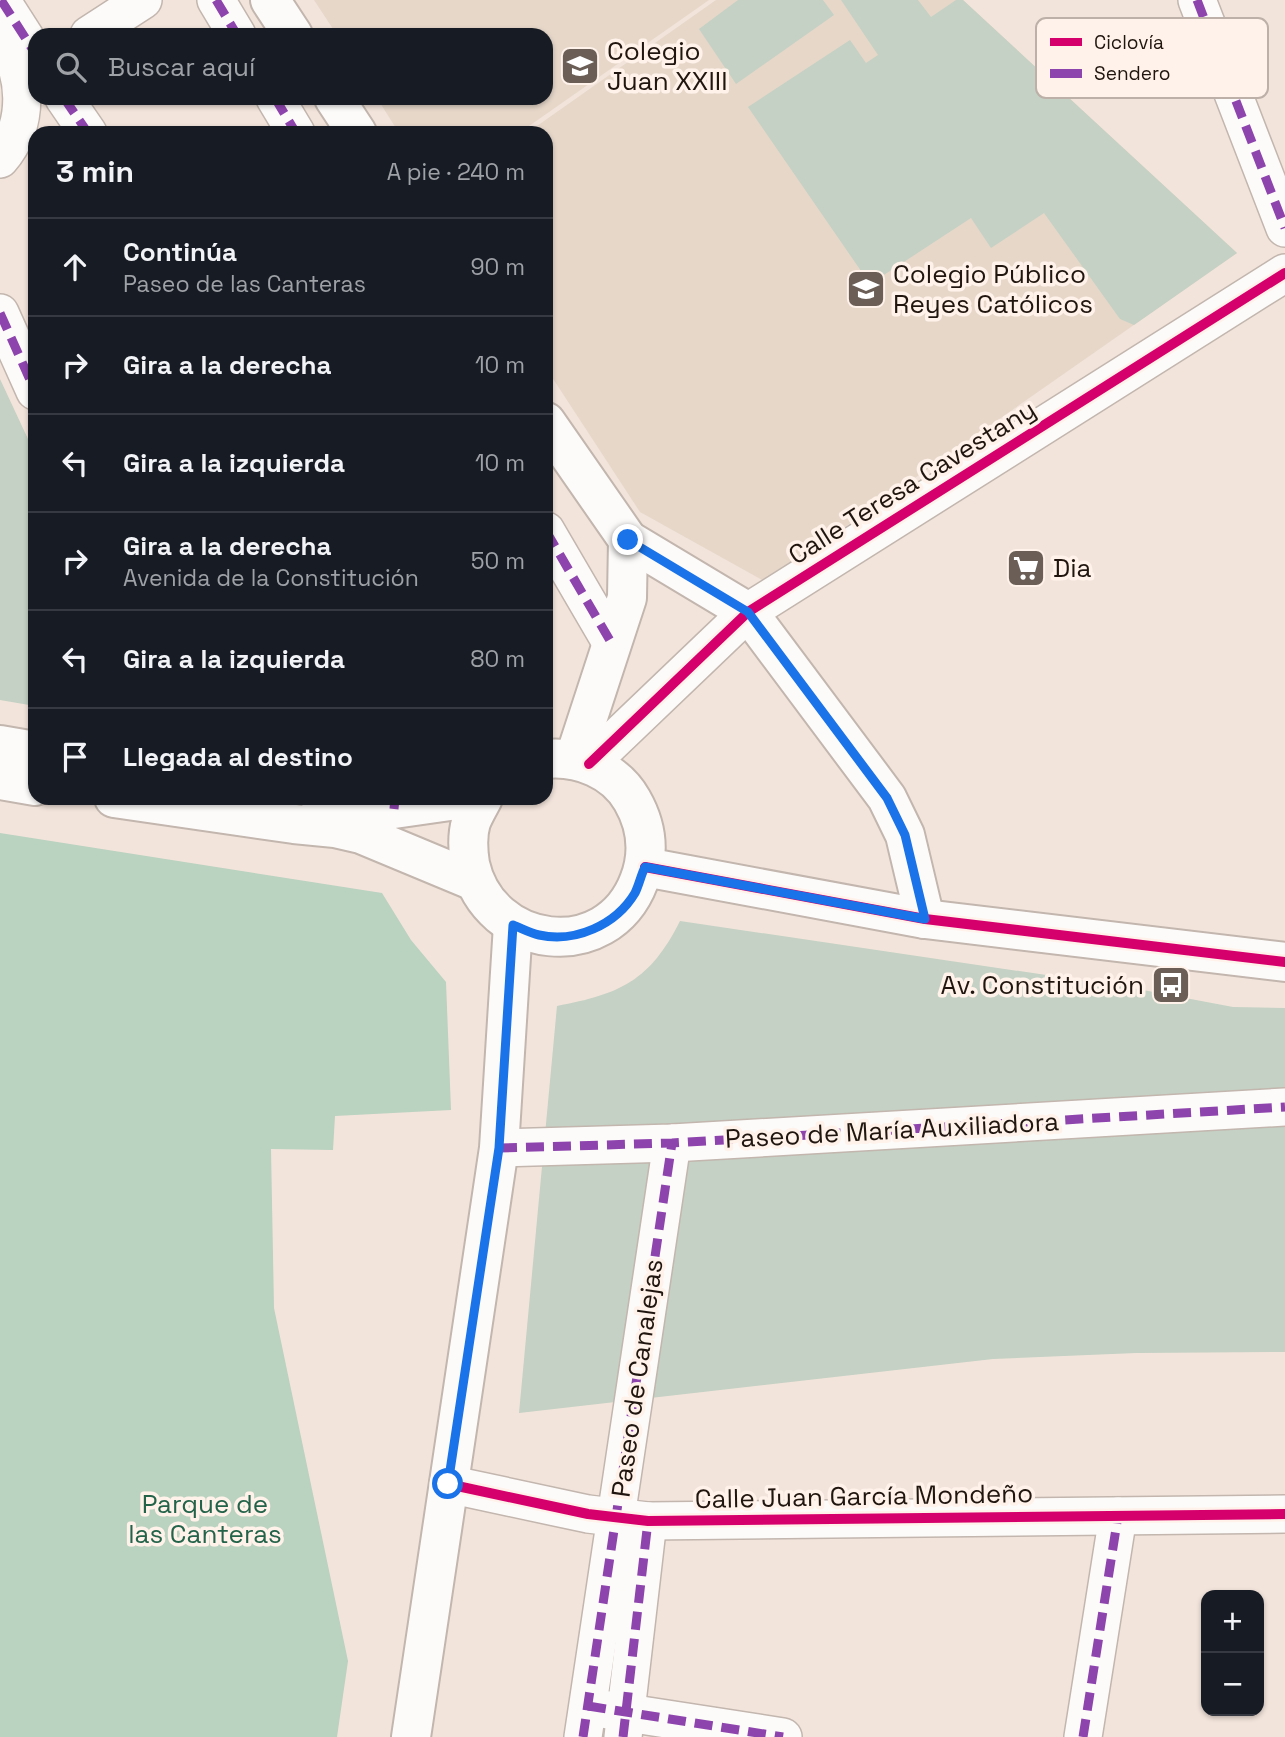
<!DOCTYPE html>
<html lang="es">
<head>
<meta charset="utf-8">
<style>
  :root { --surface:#171b24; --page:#20242c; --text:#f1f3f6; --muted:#9ea1a6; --line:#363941 }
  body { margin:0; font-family:"Space Grotesk",sans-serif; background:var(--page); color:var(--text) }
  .controls { position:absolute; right:21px; bottom:21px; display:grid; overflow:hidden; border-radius:14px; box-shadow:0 2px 5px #0004 }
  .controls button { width:63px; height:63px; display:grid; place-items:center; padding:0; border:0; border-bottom:2px solid var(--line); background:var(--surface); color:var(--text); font:35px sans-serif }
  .stop { position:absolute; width:21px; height:21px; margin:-16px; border:5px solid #1a73e8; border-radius:50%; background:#fff }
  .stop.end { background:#1a73e8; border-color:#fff; box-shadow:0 2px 7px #0008 }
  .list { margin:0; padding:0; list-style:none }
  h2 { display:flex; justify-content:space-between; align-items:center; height:91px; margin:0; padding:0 28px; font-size:30px }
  h2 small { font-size:23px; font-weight:400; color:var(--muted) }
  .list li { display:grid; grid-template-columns:46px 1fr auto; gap:21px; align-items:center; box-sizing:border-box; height:98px; padding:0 28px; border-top:2px solid var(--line) }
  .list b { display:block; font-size:26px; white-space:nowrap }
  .list p { margin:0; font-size:23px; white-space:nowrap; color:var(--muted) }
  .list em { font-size:23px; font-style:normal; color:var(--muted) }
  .icon { flex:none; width:38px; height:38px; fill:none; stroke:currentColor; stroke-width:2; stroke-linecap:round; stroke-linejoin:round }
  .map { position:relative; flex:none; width:1285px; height:1737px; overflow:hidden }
  .search { position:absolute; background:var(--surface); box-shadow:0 2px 5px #0004; left:28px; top:28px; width:525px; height:77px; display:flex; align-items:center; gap:18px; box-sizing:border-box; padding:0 24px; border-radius:21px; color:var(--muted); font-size:26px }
  .panel { position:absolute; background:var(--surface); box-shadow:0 2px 5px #0004; left:28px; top:126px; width:525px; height:679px; border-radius:21px }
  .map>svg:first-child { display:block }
  .education { fill:#e6d7c9 }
  .green { fill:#c4d1c4 }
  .forest { fill:#bad2c0 }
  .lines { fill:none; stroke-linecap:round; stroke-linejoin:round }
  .street-casing { stroke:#c2b6ae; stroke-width:40 }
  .secondary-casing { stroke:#c2b6ae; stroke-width:42 }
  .street { stroke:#fdfbfa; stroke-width:37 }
  .secondary { stroke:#fdfbfa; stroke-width:38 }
  .quiet { stroke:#8e44ad; stroke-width:9; stroke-dasharray:18 9; stroke-linecap:butt }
  .cycleway-casing { stroke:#fff2ea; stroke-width:15 }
  .cycleway { stroke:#d6006c; stroke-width:10 }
  .route { stroke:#1a73e8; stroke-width:9 }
  .labels { text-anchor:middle; stroke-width:7; stroke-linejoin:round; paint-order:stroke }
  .poi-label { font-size:26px; fill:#21160f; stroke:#fff2ea; text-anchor:start }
  .street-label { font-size:26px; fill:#21160f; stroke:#fff2ea }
  .park-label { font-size:26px; fill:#236349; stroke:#fff2ea }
  .key { fill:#fff2ea; stroke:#bcb0a8; stroke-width:2 }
  .key-label { font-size:19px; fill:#21160f }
</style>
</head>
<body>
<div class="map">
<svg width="1285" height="1737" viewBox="0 0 1285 1737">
  <rect width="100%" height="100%" fill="#f2e4db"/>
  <g class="education">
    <polygon points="314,0 709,0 519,133 399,133 377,98 546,98 546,35 337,35"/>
    <polygon points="716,0 963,0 1237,253 766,582 640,512 546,368 546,133 527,133"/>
  </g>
  <g class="green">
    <polygon points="738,0 823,0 834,15 736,84 699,29"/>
    <polygon points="841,0 918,0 931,17 956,0 963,0 1237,253 1134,325 1120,319 1044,213 991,248 971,218 870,284 748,107 850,40 866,63 878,55"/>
    <polygon points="0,379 35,454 35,706 0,700"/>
    <path d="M680,921L1127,987L1233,1007L1285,1008V1352L1136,1353L993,1359L519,1413L557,1006C620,994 650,981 680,921Z"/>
  </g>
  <polygon class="forest" points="0,833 382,893 411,940 446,982 451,1110 335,1116 333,1150 271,1149 274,1308 348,1661 337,1737 0,1737"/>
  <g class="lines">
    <g class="street-casing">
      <g id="street">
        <polyline points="1,0 35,53"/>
        <polyline points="216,0 237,35"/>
        <polyline points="1197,0 1285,228"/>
        <polyline points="89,35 143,0"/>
        <path d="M0,37C28,71 30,125 0,159"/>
        <polyline points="64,98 88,133"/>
        <polyline points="275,98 296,133"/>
        <polyline points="0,313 35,391"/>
        <polyline points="546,531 612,644"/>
        <polyline points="589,764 748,612 1285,273"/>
        <polyline points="499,1148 672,1143 1285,1107"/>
        <polyline points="448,1484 588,1514 648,1521 1285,1514"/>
        <polyline points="602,1709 783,1737"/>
        <polyline points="583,1737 672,1143"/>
        <polyline points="623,1737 648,1521"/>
        <polyline points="1083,1737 1118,1516"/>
      </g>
    </g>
    <g class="secondary-casing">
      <g id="secondary">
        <polyline points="270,0 293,35"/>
        <polyline points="334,98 357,133"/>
        <polyline points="546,422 628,540 627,598 574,760"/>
        <polyline points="628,540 748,612 887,798 905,835 925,919"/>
        <polyline points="0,745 35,751"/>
        <polyline points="0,780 35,786"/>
        <polyline points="114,798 294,824 335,828 361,834 474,881"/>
        <path d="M483,798C479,806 474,814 471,822C467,835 468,851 470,864C489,950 607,965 639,881C650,853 647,826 632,800C615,770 579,756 546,759"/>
        <polyline points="321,802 361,809 394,809 471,798"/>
        <polyline points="645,867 925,919 1285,962"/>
        <polyline points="411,1737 499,1148 513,925"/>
      </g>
    </g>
    <use href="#street" class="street"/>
    <use href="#secondary" class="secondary"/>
    <g class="quiet">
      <polyline points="1,0 35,53"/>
      <polyline points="216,0 237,35"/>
      <polyline points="1197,0 1285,228"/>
      <polyline points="64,98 88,133"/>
      <polyline points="275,98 296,133"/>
      <polyline points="0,313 35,391"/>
      <polyline points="546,531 612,644"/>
      <polyline points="394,809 395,798"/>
      <polyline points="499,1148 672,1143 1285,1107"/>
      <polyline points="588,1706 783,1737"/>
      <polyline points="583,1737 672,1143"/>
      <polyline points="623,1737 648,1521"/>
      <polyline points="1083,1737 1118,1516"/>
    </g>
    <g class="cycleway-casing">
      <g id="cycleway">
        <polyline points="589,764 748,612 1285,273"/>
        <polyline points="645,867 925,919 1285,962"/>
        <polyline points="448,1484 588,1514 648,1521 1285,1514"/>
      </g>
    </g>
    <use href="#cycleway" class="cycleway"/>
  </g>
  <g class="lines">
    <path class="route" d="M448,1484L499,1148L513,925C521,928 530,933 539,935C575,943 616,925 635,893C639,885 641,875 645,867L925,919L905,835L887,798L748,612L628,540"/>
  </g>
  <defs>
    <g id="school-square" transform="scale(2.0125)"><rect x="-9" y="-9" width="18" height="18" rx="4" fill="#6a5e56" stroke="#fff2ea"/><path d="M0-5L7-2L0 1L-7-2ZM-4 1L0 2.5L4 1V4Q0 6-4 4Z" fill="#fff"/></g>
    <g id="supermarket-square" transform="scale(2.0125)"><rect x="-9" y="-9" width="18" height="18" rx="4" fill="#6a5e56" stroke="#fff2ea"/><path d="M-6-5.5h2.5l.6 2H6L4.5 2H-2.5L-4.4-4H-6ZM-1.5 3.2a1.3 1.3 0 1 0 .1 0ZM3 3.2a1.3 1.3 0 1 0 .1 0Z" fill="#fff"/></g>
    <g id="bus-square" transform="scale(2.0125)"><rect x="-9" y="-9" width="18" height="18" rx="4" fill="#6a5e56" stroke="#fff2ea"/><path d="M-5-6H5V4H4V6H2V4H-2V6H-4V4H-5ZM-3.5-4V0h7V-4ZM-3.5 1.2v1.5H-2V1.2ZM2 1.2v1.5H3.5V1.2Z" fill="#fff"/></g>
  </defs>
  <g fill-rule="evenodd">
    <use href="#school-square" x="580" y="66"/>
    <use href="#school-square" x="866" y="289"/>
    <use href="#supermarket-square" x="1026" y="568"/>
    <use href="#bus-square" x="1171" y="985"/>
  </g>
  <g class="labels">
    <g class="poi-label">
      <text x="607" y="60">Colegio<tspan x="607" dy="30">Juan XXIII</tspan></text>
      <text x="893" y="283">Colegio Público<tspan x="893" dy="30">Reyes Católicos</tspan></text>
      <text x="1053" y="577">Dia</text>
      <text x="1144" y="994" text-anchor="end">Av. Constitución</text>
    </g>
    <g class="street-label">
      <text transform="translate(912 482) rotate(-32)" y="9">Calle Teresa Cavestany</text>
      <text transform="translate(892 1130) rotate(-3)" y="9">Paseo de María Auxiliadora</text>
      <text transform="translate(637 1378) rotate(-82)" y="9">Paseo de Canalejas</text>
      <text transform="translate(864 1496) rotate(-1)" y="9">Calle Juan García Mondeño</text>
    </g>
    <g class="park-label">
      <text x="205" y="1513">Parque de<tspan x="205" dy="30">las Canteras</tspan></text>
    </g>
  </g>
  <rect x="1036" y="18" width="232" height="80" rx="10" class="key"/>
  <rect x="1050" y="38" width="32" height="8" fill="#d6006c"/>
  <rect x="1050" y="69" width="32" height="9" fill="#8e44ad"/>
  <g class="key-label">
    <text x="1094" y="49">Ciclovía</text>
    <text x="1094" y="80">Sendero</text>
  </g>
</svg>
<div class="controls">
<button>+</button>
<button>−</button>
</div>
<div class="stop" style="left:448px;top:1484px"></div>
<div class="stop end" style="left:628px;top:540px"></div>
<div class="search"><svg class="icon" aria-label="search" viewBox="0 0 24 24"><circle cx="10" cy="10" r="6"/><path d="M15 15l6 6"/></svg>Buscar aquí</div>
<section class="panel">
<h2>3 min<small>A pie · 240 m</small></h2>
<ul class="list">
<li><svg class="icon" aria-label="ahead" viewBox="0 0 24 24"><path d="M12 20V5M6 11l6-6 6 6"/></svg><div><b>Continúa</b><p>Paseo de las Canteras</p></div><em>90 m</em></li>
<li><svg class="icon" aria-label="right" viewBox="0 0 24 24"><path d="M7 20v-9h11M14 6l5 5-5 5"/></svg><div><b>Gira a la derecha</b></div><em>10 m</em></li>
<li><svg class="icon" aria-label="left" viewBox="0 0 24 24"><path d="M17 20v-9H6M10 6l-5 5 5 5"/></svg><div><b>Gira a la izquierda</b></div><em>10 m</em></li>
<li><svg class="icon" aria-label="right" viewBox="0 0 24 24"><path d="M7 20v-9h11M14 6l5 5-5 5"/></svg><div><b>Gira a la derecha</b><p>Avenida de la Constitución</p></div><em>50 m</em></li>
<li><svg class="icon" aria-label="left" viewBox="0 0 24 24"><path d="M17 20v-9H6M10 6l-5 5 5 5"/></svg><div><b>Gira a la izquierda</b></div><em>80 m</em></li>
<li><svg class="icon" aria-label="arrive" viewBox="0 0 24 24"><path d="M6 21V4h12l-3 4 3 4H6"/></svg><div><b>Llegada al destino</b></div></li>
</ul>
</section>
</div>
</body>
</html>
